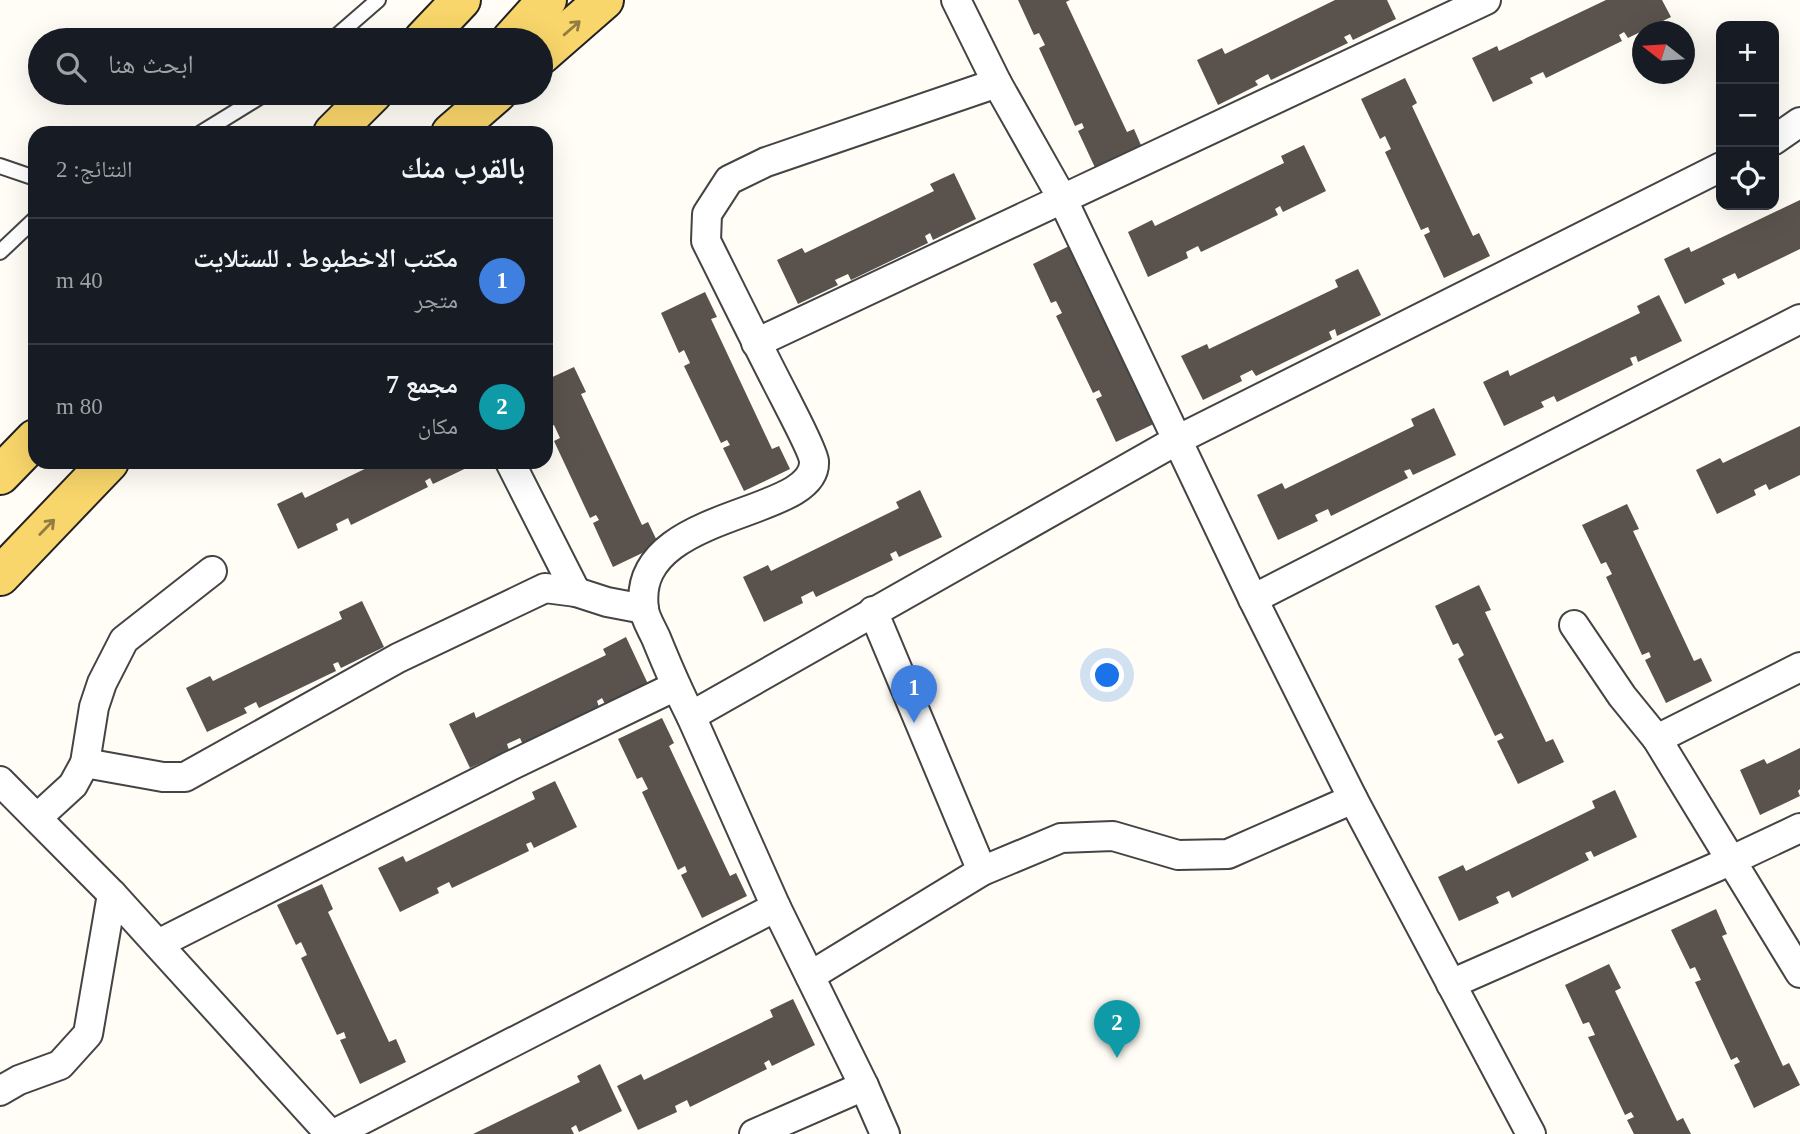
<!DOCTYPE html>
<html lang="ar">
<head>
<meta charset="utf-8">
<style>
  :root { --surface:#171b24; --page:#20242c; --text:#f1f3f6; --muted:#9ea1a6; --line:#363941; --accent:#c4262e }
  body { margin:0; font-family:"Times New Roman","Noto Naskh Arabic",serif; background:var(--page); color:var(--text); direction:rtl }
  .controls { position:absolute; right:21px; top:21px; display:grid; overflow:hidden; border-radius:14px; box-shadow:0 7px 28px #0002 }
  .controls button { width:63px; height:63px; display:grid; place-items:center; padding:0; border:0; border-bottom:2px solid var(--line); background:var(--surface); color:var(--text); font:35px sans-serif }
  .compass { position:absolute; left:1632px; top:21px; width:63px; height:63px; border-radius:50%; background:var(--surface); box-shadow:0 7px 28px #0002; rotate:287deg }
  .you { position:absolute; left:1108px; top:676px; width:24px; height:24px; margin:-18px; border:5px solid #fff; border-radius:50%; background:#1a73e8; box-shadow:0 0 0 10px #1a73e833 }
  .badge { display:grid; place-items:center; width:46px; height:46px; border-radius:50%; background:var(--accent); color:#fff; font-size:23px; font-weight:700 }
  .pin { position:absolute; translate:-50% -58px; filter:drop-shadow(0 2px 4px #0008) }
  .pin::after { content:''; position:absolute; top:37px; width:24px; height:21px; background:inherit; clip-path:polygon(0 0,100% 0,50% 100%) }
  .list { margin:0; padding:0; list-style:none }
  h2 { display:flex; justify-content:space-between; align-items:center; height:91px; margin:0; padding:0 28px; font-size:30px }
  h2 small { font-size:23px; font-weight:400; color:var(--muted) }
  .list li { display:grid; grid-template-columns:46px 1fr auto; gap:21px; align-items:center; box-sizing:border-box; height:126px; padding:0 28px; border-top:2px solid var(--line) }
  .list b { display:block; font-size:26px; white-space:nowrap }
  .list p { margin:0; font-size:23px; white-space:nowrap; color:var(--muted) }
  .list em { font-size:23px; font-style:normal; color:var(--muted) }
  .icon { flex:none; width:38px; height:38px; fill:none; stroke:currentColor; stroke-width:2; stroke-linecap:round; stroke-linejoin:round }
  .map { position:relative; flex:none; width:1800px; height:1134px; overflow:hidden; direction:ltr }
  .search { position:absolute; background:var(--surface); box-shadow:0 7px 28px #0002; left:28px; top:28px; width:525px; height:77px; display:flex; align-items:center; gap:18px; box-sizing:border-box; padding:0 24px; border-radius:38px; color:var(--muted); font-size:26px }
  .panel { position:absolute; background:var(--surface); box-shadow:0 7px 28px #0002; left:28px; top:126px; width:525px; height:343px; border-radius:21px; direction:rtl }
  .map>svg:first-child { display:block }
  .building { fill:#5a524d }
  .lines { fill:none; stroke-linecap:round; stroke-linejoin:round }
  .service-casing { stroke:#444; stroke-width:18 }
  .minor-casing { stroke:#444; stroke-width:32 }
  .primary-casing { stroke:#222; stroke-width:42 }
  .service { stroke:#fff; stroke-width:14 }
  .minor { stroke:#fff; stroke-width:28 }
  .primary { stroke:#f9d66b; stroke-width:38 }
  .oneway { stroke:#917d42 }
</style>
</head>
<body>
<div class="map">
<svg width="1800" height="1134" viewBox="0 0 1800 1134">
  <rect width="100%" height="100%" fill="#fffdf5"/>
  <g class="building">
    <polygon points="1018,0 1070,0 1066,2 1127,132 1134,129 1144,152 1098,174 1078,131 1084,128 1082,123 1075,126 1039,48 1045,45 1039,33 1034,35"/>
    <polygon points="1335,0 1387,0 1396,19 1353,40 1350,34 1344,37 1348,43 1271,80 1268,74 1255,81 1258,85 1218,105 1197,60 1222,48 1225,54"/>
    <polygon points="1606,0 1662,0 1671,17 1628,38 1624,32 1619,35 1622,41 1546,78 1543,72 1530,78 1533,83 1493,102 1472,58 1497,46 1499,51"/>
    <polygon points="1405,78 1417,103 1412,106 1473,236 1479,233 1490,256 1444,278 1424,235 1430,232 1428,227 1421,230 1385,152 1391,149 1385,136 1380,139 1361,99"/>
    <polygon points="1304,145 1326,191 1283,212 1280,206 1275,209 1278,215 1201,252 1198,246 1186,252 1188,258 1148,277 1128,232 1152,220 1155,226 1284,163 1281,156"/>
    <polygon points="954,173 976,219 933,240 930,233 925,236 928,243 851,280 848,274 835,280 838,285 798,304 777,260 802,248 805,253 934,191 930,184"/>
    <polygon points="1800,200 1800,249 1738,279 1735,273 1722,279 1725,284 1685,304 1664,259 1689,247 1691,252"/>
    <polygon points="1077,242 1162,420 1116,442 1096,399 1102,396 1099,390 1093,393 1056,316 1062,313 1056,301 1051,303 1033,264"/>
    <polygon points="1358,269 1381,315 1337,336 1335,329 1329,332 1332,339 1256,376 1252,370 1240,376 1242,381 1203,400 1181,356 1207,344 1209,349 1338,287 1335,280"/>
    <polygon points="705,292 717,317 711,319 772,449 779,446 790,469 744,491 723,448 730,445 727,440 721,443 684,366 690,363 684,350 679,353 661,313"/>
    <polygon points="1659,295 1682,341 1638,362 1636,356 1630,358 1633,365 1557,402 1554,396 1541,402 1544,407 1504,426 1483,382 1508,370 1510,376 1640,313 1637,306"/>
    <polygon points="574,367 586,392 581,394 642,525 648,522 659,545 613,567 593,523 599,520 596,515 590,518 554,441 560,438 554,425 548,428 546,422 546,380"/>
    <polygon points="1434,408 1456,455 1413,475 1410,469 1404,471 1408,478 1331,516 1328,509 1315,515 1318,521 1278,540 1257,495 1282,483 1285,489 1414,426 1411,419"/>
    <polygon points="1800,426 1800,475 1769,490 1766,484 1754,490 1756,495 1717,514 1696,470 1720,458 1723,463"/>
    <polygon points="379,462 479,462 433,484 430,478 425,481 428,487 351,525 348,518 336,524 338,530 298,549 277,504 302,492 305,498"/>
    <polygon points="920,490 942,537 899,557 896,551 890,554 893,560 816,597 813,591 801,597 803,603 764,622 743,577 768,565 771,571 899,508 896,502"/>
    <polygon points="1627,504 1639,529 1633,531 1694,661 1701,658 1712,681 1666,703 1645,660 1651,657 1649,652 1642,655 1606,577 1612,574 1606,562 1601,564 1582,525"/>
    <polygon points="1479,585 1491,610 1485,612 1546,742 1553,739 1564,762 1518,784 1497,741 1504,738 1501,733 1495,736 1458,659 1464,655 1458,643 1453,645 1435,606"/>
    <polygon points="362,601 384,647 341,668 338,662 333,664 336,671 259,708 256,702 244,708 247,713 207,732 186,688 210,676 213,681 342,619 339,612"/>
    <polygon points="626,637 648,684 605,704 602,698 597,701 599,707 523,745 520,738 507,744 509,750 470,768 449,724 474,712 476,718 606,655 603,649"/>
    <polygon points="662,718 674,743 669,746 730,876 736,873 747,896 702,918 681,875 687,872 685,866 678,870 642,792 648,789 642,777 637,779 618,739"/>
    <polygon points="1800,748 1800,789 1798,791 1800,796 1760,815 1740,770 1764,759 1767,764"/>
    <polygon points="555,781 577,827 534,848 531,842 526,844 529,851 452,888 449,882 437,888 439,893 400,912 378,868 403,856 406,862 535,799 532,792"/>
    <polygon points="1615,790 1637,837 1594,857 1591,851 1585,853 1589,860 1512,898 1509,891 1496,897 1499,903 1459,921 1438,877 1463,865 1466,871 1595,808 1592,801"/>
    <polygon points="322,884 333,909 328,912 389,1042 396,1039 406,1062 360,1084 340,1040 346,1038 344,1032 337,1035 301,958 307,955 301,942 296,945 277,905"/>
    <polygon points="1716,909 1727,934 1722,936 1783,1066 1789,1063 1800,1085 1754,1108 1734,1065 1740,1062 1737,1057 1731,1060 1695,982 1701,980 1695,967 1690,969 1671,930"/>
    <polygon points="1609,964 1621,988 1615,991 1677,1121 1683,1118 1691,1134 1634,1134 1627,1120 1634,1117 1631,1112 1625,1115 1588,1037 1595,1035 1589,1022 1583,1024 1565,985"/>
    <polygon points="793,999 815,1045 772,1066 769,1060 764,1063 767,1069 690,1107 687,1100 675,1106 677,1112 638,1130 617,1086 641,1074 644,1080 773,1017 770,1010"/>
    <polygon points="600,1064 622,1111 579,1132 576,1125 571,1128 574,1134 473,1134 580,1082 577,1076"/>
  </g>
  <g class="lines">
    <g class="service-casing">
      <g id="service">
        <polyline points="332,40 378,0"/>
        <polyline points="201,133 266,93"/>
        <polyline points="0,166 35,178"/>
        <polyline points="0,252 35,219"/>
      </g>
    </g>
    <g class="minor-casing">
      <g id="minor">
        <polyline points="956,0 997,83 1062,198 1253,599 1353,799 1531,1134"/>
        <polyline points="1774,140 1800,122"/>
        <polyline points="756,343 1486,0"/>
        <polyline points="510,462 576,592"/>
        <polyline points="1253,599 1800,319"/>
        <polyline points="873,611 982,871"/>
        <polyline points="1574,625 1622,696 1657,739"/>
        <polyline points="1800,667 1657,739 1800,973"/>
        <polyline points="691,716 1179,439 1721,167"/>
        <polyline points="85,763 163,777 185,777 398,658 545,588 576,592 607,602 644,609"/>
        <polyline points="0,781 112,894 330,1134"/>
        <polyline points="37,818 73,785 85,763 94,707 102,683 124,640 212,571"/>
        <polyline points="158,944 510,766 676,686"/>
        <polyline points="810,976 982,871 1061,838 1113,836 1178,855 1228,854 1353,799"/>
        <polyline points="1451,984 1730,861 1800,828"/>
        <polyline points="0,1091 19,1080 60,1065 88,1034 112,894"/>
        <polyline points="334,1134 776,907"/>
        <polyline points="754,1134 864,1086"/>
        <path d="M885,1134L864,1086L776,907L691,716C678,691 667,665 656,638C652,629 645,618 644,609C630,508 818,519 814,461C813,451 791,410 785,398C758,346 732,293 706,241L707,214L729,180L766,162L997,83"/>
      </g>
    </g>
    <g class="primary-casing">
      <g id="primary">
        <polyline points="423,40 461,0"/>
        <polyline points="511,40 547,0"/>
        <polyline points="541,55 604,0"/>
        <polyline points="333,133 373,93"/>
        <polyline points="451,133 497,93"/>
        <polyline points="0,475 35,439"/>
        <polyline points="0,576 109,462"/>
      </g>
    </g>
    <use href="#service" class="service"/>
    <use href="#minor" class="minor"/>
    <use href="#primary" class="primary"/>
  </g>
  <defs><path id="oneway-shaft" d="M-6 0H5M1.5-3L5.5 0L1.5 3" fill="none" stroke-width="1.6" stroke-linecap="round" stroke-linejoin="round" transform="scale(1.75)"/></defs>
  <g class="oneway">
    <use href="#oneway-shaft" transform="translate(572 28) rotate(-41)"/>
    <use href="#oneway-shaft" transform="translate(47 527) rotate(-46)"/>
  </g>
</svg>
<div class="controls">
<button>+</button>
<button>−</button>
<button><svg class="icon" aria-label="locate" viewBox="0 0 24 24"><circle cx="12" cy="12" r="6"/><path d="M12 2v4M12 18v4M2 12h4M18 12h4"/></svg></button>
</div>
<svg class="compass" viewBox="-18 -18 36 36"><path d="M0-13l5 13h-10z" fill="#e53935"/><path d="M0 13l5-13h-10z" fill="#9ea1a6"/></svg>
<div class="you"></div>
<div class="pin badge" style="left:914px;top:723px;background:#3f7fe0">1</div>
<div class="pin badge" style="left:1117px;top:1058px;background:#0f9aa8">2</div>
<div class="search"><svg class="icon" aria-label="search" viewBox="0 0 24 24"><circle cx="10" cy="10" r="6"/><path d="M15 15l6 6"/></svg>ابحث هنا</div>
<section class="panel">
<h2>بالقرب منك<small>النتائج: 2</small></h2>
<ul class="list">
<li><span class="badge" style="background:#3f7fe0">1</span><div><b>مكتب الاخطبوط . للستلايت</b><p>متجر</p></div><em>40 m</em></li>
<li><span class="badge" style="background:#0f9aa8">2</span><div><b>مجمع 7</b><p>مكان</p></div><em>80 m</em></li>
</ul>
</section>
</div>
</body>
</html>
